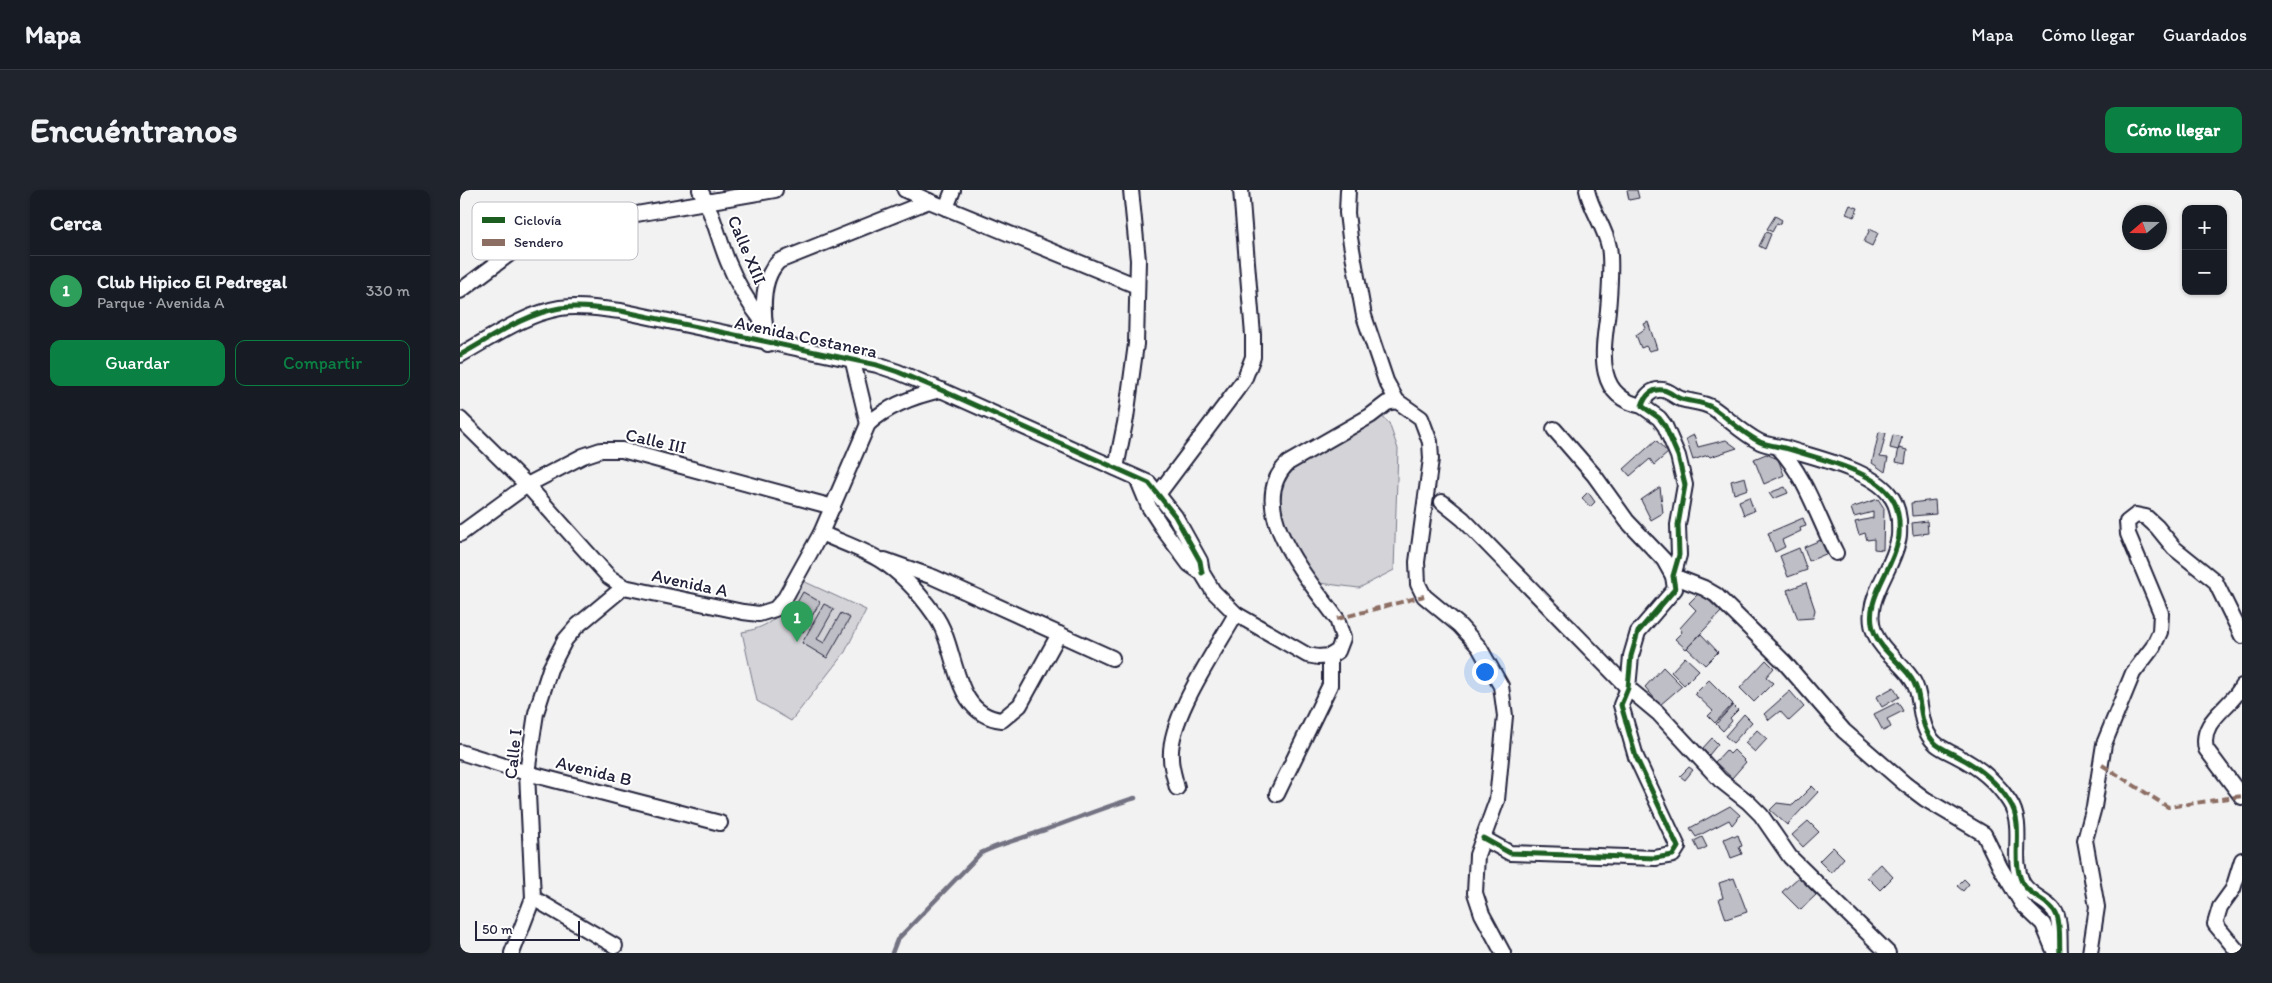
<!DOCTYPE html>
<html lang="es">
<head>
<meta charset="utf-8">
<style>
  :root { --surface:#171b24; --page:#20242c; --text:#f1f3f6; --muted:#9ea1a6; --line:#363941; --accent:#0b8043 }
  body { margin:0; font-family:Itim,sans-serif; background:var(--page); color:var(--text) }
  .controls { position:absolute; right:15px; top:15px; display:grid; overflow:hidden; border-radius:10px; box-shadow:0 1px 4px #0004 }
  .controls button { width:45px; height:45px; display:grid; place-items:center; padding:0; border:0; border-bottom:1px solid var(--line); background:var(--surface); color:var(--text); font:25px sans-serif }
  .compass { position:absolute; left:1662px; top:15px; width:45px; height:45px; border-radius:50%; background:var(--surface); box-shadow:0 1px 4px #0004; rotate:250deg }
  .scale { position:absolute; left:15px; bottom:12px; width:105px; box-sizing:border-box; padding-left:5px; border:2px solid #22223b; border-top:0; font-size:14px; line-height:18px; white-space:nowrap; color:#22223b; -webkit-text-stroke:4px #fff; paint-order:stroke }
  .you { position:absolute; left:1024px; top:481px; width:18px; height:18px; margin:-12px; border:4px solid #fff; border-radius:50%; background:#1a73e8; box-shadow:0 0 0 8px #1a73e833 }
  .badge { display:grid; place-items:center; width:32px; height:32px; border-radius:50%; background:var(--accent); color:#fff; font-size:16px; font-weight:700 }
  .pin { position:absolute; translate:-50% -41px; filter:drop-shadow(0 1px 2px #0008) }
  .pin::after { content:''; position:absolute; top:26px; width:18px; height:15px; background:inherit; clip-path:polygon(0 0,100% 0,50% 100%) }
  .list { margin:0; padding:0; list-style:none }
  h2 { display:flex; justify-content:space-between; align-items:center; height:65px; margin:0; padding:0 20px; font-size:21px }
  h2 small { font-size:16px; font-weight:400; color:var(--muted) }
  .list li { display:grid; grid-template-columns:32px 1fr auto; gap:15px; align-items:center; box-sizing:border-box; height:70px; padding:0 20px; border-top:1px solid var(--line) }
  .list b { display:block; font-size:19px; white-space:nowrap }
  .list p { margin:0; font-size:16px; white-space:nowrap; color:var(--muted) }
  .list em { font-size:16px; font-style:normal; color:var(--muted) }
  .actions { display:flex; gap:10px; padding:15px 20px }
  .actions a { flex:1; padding:11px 0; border:1px solid var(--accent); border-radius:10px; text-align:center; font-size:18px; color:var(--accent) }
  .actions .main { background:var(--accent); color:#fff }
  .map { position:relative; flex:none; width:1782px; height:763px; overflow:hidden; border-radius:10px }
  header { display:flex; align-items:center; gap:30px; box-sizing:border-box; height:70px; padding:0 25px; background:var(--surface); border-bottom:1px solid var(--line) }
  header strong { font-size:24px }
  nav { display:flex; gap:28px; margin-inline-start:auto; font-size:18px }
  .intro { display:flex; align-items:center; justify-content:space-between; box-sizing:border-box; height:120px; padding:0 30px }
  h1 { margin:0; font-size:35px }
  .button { padding:12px 22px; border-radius:10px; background:var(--accent); color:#fff; font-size:18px; font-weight:700 }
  main { display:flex; gap:30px; padding:0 30px }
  aside { flex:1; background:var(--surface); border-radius:10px; box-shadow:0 1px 4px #0004 }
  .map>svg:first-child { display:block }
  .green { fill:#d3d3d8; stroke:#7a7a8a }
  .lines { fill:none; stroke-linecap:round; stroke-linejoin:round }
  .stream { stroke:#727282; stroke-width:4.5 }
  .building { fill:#bebec6; stroke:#22223b }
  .minor-casing { stroke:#22223b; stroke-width:18 }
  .minor { stroke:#fff; stroke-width:14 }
  .quiet { stroke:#8d6e63; stroke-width:4; stroke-dasharray:8 4; stroke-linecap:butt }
  .cycleway-casing { stroke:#fff; stroke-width:8 }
  .cycleway { stroke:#1b5e20; stroke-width:5 }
  .labels { text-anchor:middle; stroke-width:4; stroke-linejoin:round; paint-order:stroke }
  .street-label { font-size:18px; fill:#22223b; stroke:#fff }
  .key { fill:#fff; stroke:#bdbdc4; stroke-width:1 }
  .key-label { font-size:14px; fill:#22223b }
</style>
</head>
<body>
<header>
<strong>Mapa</strong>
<nav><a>Mapa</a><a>Cómo llegar</a><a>Guardados</a></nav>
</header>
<div class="intro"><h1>Encuéntranos</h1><a class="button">Cómo llegar</a></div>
<main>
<aside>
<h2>Cerca<small></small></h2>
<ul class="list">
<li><span class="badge" style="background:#2e9e5b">1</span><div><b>Club Hipico El Pedregal</b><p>Parque · Avenida A</p></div><em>330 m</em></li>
</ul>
<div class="actions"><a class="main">Guardar</a><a>Compartir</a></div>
</aside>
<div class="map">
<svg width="1782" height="763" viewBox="0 0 1782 763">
  <rect width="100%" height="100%" fill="#f2f2f3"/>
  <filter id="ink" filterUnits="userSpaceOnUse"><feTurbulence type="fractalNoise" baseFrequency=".02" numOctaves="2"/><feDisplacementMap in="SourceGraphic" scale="10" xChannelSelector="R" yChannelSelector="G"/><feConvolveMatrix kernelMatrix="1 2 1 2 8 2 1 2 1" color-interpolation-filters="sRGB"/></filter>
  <g filter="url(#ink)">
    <g class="green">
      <polygon points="919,224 929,233 938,259 934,380 899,398 851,392 820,345 819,275"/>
      <path d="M341,390L406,420L385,462L331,531L297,511L282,442C314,437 328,419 341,390Z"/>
    </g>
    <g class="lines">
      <path class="stream" d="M432,763L437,750L521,663C539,654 557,650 576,643C609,632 641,618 675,608"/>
    </g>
    <g class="building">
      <polygon points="1167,0 1177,0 1179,8 1169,10"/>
      <polygon points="1390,15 1398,18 1394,27 1386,24"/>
      <polygon points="1315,26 1322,30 1320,34 1317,33 1312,42 1307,39"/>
      <polygon points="1410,39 1418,43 1412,56 1404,52"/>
      <polygon points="1306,42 1311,44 1305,59 1299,56"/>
      <polygon points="1188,132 1197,159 1189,161 1186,156 1181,158 1176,145 1186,138 1184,134"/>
      <polygon points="1419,242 1426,243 1420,267 1428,268 1425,282 1412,273"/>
      <polygon points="1234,245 1238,257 1266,250 1277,258 1250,267 1248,265 1233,270 1226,249"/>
      <polygon points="1433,245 1442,247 1438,260 1430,258"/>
      <polygon points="1196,250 1208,263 1194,275 1190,269 1170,286 1164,279"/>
      <polygon points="1439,258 1447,260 1445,274 1436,272"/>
      <polygon points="1306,264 1318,269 1324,285 1304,294 1294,269"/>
      <polygon points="1285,287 1288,299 1274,304 1271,291"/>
      <polygon points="1200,297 1203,323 1191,330 1181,310"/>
      <polygon points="1325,297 1328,303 1313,309 1309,303"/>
      <polygon points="1128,302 1135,312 1130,317 1122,308"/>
      <polygon points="1289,307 1294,321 1284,325 1279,311"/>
      <polygon points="1418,309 1424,318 1423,360 1414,359 1414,349 1407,350 1405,343 1399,345 1395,332 1413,328 1413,322 1394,327 1391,318"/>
      <polygon points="1475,310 1476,324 1452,326 1451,313"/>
      <polygon points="1343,328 1346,336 1340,338 1341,341 1322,350 1325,357 1315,362 1308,343"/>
      <polygon points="1467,331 1468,343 1453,345 1452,333"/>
      <polygon points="1363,349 1368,363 1349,371 1344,357"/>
      <polygon points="1339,358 1347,380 1328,387 1320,366"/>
      <polygon points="1346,393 1355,420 1353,428 1338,429 1327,400"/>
      <polygon points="343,402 360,412 343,442 326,432"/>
      <polygon points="1240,402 1261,422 1226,459 1215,449 1222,442 1220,438 1236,420 1229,413"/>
      <polygon points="364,414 374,419 357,449 364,453 381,423 390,428 367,468 342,453"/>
      <polygon points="1241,444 1258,462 1245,475 1227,458"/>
      <polygon points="1225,467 1239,480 1224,495 1211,482"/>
      <polygon points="1306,470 1314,478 1306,487 1313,493 1294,512 1280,498"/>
      <polygon points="1203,477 1222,496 1200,515 1185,497"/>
      <polygon points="1249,490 1273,514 1255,533 1248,526 1253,521 1235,504"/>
      <polygon points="1434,497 1439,507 1422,517 1416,507"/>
      <polygon points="1330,501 1344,517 1329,531 1320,521 1309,530 1304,524"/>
      <polygon points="1438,512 1443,521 1427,529 1431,537 1423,541 1414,524"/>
      <polygon points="1273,515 1278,520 1270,528 1272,531 1263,541 1256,534"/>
      <polygon points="1284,524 1292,532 1273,553 1265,546"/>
      <polygon points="1297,540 1307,549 1295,562 1285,553"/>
      <polygon points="1252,548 1258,554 1249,565 1242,559"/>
      <polygon points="1266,560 1270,564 1274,560 1286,572 1272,588 1255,572"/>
      <polygon points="1229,577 1233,580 1225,590 1220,586"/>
      <polygon points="1352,596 1358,602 1327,635 1310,620 1317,613 1333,615"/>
      <polygon points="1270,616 1280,625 1272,635 1269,630 1236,647 1230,638"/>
      <polygon points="1348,631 1359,642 1343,657 1332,645"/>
      <polygon points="1273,645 1274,647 1278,645 1282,656 1279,657 1282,664 1271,668 1264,649"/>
      <polygon points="1242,647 1247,657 1239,661 1234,651"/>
      <polygon points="1373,657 1384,668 1371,683 1359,671"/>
      <polygon points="1421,674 1433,687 1420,700 1407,687"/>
      <polygon points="1339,687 1356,705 1340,720 1322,702"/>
      <polygon points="1274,688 1287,722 1266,729 1259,709 1263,708 1259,693"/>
      <polygon points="1504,689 1509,694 1503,701 1497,696"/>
    </g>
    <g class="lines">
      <g class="minor-casing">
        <g id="minor">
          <path d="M240,0C253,22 258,48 268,72C277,94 289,114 303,132"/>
          <polyline points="445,0 469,11"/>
          <polyline points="888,0 887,23 890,48 904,126 926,191 937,211 961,228 970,252 971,269 957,372 958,394 964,406 999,435 1019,457 1041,496 1045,526 1037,610 1017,665 1015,703 1022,724 1043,763"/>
          <path d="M1127,0C1131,20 1145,37 1149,57C1152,72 1149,113 1147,129C1142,166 1137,207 1182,216"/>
          <polyline points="486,18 493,0"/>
          <polyline points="0,101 60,56 90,39 315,0"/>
          <path d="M308,154C303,129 299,90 319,71L469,11L677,96"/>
          <path d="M0,165C31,148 64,124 100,118C121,115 141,119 161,121L417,175L438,182L481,200L689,293L715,326L740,371L742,383"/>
          <polyline points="393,172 408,234"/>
          <path d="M0,229L67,295L149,387L164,397L283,422L299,424L315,419L325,408L361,343L408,234C429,215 454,206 481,200"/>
          <polyline points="1094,239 1134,285 1167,331 1204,370 1213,386 1244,398 1256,405 1325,473 1384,541 1445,594 1465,609 1524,644 1540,677 1562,714 1583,734 1595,763"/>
          <path d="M1318,257C1346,287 1357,326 1376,363"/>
          <polyline points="656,278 666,228 676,154 678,70 671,0"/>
          <path d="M677,288L689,317L706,343L729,374L742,383L753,401L776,424L847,465L858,467L870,466L878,461L883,448L877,429C851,392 782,317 828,273L910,226L927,213L937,211"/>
          <polyline points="699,303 784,190 793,167 793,145 781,0"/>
          <polyline points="982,312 1003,329 1168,498 1198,523 1260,590 1288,612 1301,625 1330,667 1428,763"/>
          <path d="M361,343C380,352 402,359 420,370C441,383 460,404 474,424C499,457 491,525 542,530L560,515L599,444"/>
          <polyline points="0,344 67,295 123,266 141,260 162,260 373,317"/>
          <polyline points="425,370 473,387 652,468"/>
          <path d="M1782,496C1771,518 1739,530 1746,559L1782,607"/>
          <polyline points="0,562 67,583 260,633"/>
          <path d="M717,598C715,589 711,578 711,568C708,528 756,460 776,424"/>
          <polyline points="817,604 870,495 870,466"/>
          <path d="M1023,648L1050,663L1195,668L1213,665L1218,657L1176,567L1161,515L1168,498L1171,466L1178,442L1215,399L1213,386L1219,365L1218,335L1225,295L1218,266L1205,236L1199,228L1182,216C1185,206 1192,198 1203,200C1210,201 1215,207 1221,209C1232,212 1244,212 1253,218C1269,229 1282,243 1300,252C1309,256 1319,256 1328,259C1357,268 1410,280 1429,304C1436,312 1438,320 1439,330C1439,337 1440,345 1438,351C1432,382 1401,412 1415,444C1424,466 1450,477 1457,500C1462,518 1460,540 1476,554C1482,559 1490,562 1497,566C1519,577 1536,591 1549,611C1566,636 1550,666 1562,692C1569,707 1591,710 1597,726C1601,738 1599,751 1600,763"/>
          <polyline points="73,708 155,756"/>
          <polyline points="52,763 73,708 67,583 76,523 90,479 105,450 117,436 164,397"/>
          <polyline points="1630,763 1637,717 1625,650 1634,617 1644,554 1673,483 1693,457 1700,442 1701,423 1668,344 1667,332 1676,325 1686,327 1697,337 1714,358 1755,391 1782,446"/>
          <polyline points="1779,763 1755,734 1760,717 1773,699 1782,670"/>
        </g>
      </g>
      <use href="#minor" class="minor"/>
      <g class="quiet">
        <polyline points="877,429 964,406"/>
        <polyline points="1642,575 1708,617 1782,606"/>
      </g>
      <g class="cycleway-casing">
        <g id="cycleway">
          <path d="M0,165C31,148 64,124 100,118C121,115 141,119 161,121L417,175L438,182L481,200L689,293L715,326L740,371L742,383"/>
          <path d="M1023,648L1050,663L1195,668L1213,665L1218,657L1176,567L1161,515L1168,498L1171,466L1178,442L1215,399L1213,386L1219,365L1218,335L1225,295L1218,266L1205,236L1199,228L1182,216C1185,206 1192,198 1203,200C1210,201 1215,207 1221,209C1232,212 1244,212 1253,218C1269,229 1282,243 1300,252C1309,256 1319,256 1328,259C1357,268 1410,280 1429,304C1436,312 1438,320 1439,330C1439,337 1440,345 1438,351C1432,382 1401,412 1415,444C1424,466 1450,477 1457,500C1462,518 1460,540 1476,554C1482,559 1490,562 1497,566C1519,577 1536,591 1549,611C1566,636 1550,666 1562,692C1569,707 1591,710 1597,726C1601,738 1599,751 1600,763"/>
        </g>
      </g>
      <use href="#cycleway" class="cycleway"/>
    </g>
  </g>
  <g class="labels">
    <g class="street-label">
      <text transform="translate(287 60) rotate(67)" y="6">Calle XIII</text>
      <text transform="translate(346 147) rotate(12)" y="6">Avenida Costanera</text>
      <text transform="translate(196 251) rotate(13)" y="6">Calle III</text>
      <text transform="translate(230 393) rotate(12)" y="6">Avenida A</text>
      <text transform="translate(53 564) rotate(-84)" y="6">Calle I</text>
      <text transform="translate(134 581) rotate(14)" y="6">Avenida B</text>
    </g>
  </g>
  <rect x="12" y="12" width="166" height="58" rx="8" class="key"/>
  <rect x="22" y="27" width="23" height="6" fill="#1b5e20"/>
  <rect x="22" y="49" width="23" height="7" fill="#8d6e63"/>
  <g class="key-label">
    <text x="54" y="35">Ciclovía</text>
    <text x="54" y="57">Sendero</text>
  </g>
</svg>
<div class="controls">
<button>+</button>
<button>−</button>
</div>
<svg class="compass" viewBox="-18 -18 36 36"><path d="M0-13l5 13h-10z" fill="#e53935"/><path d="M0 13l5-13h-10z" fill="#9ea1a6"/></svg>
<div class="scale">50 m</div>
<div class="you"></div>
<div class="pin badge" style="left:337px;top:452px;background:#2e9e5b">1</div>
</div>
</main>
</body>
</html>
